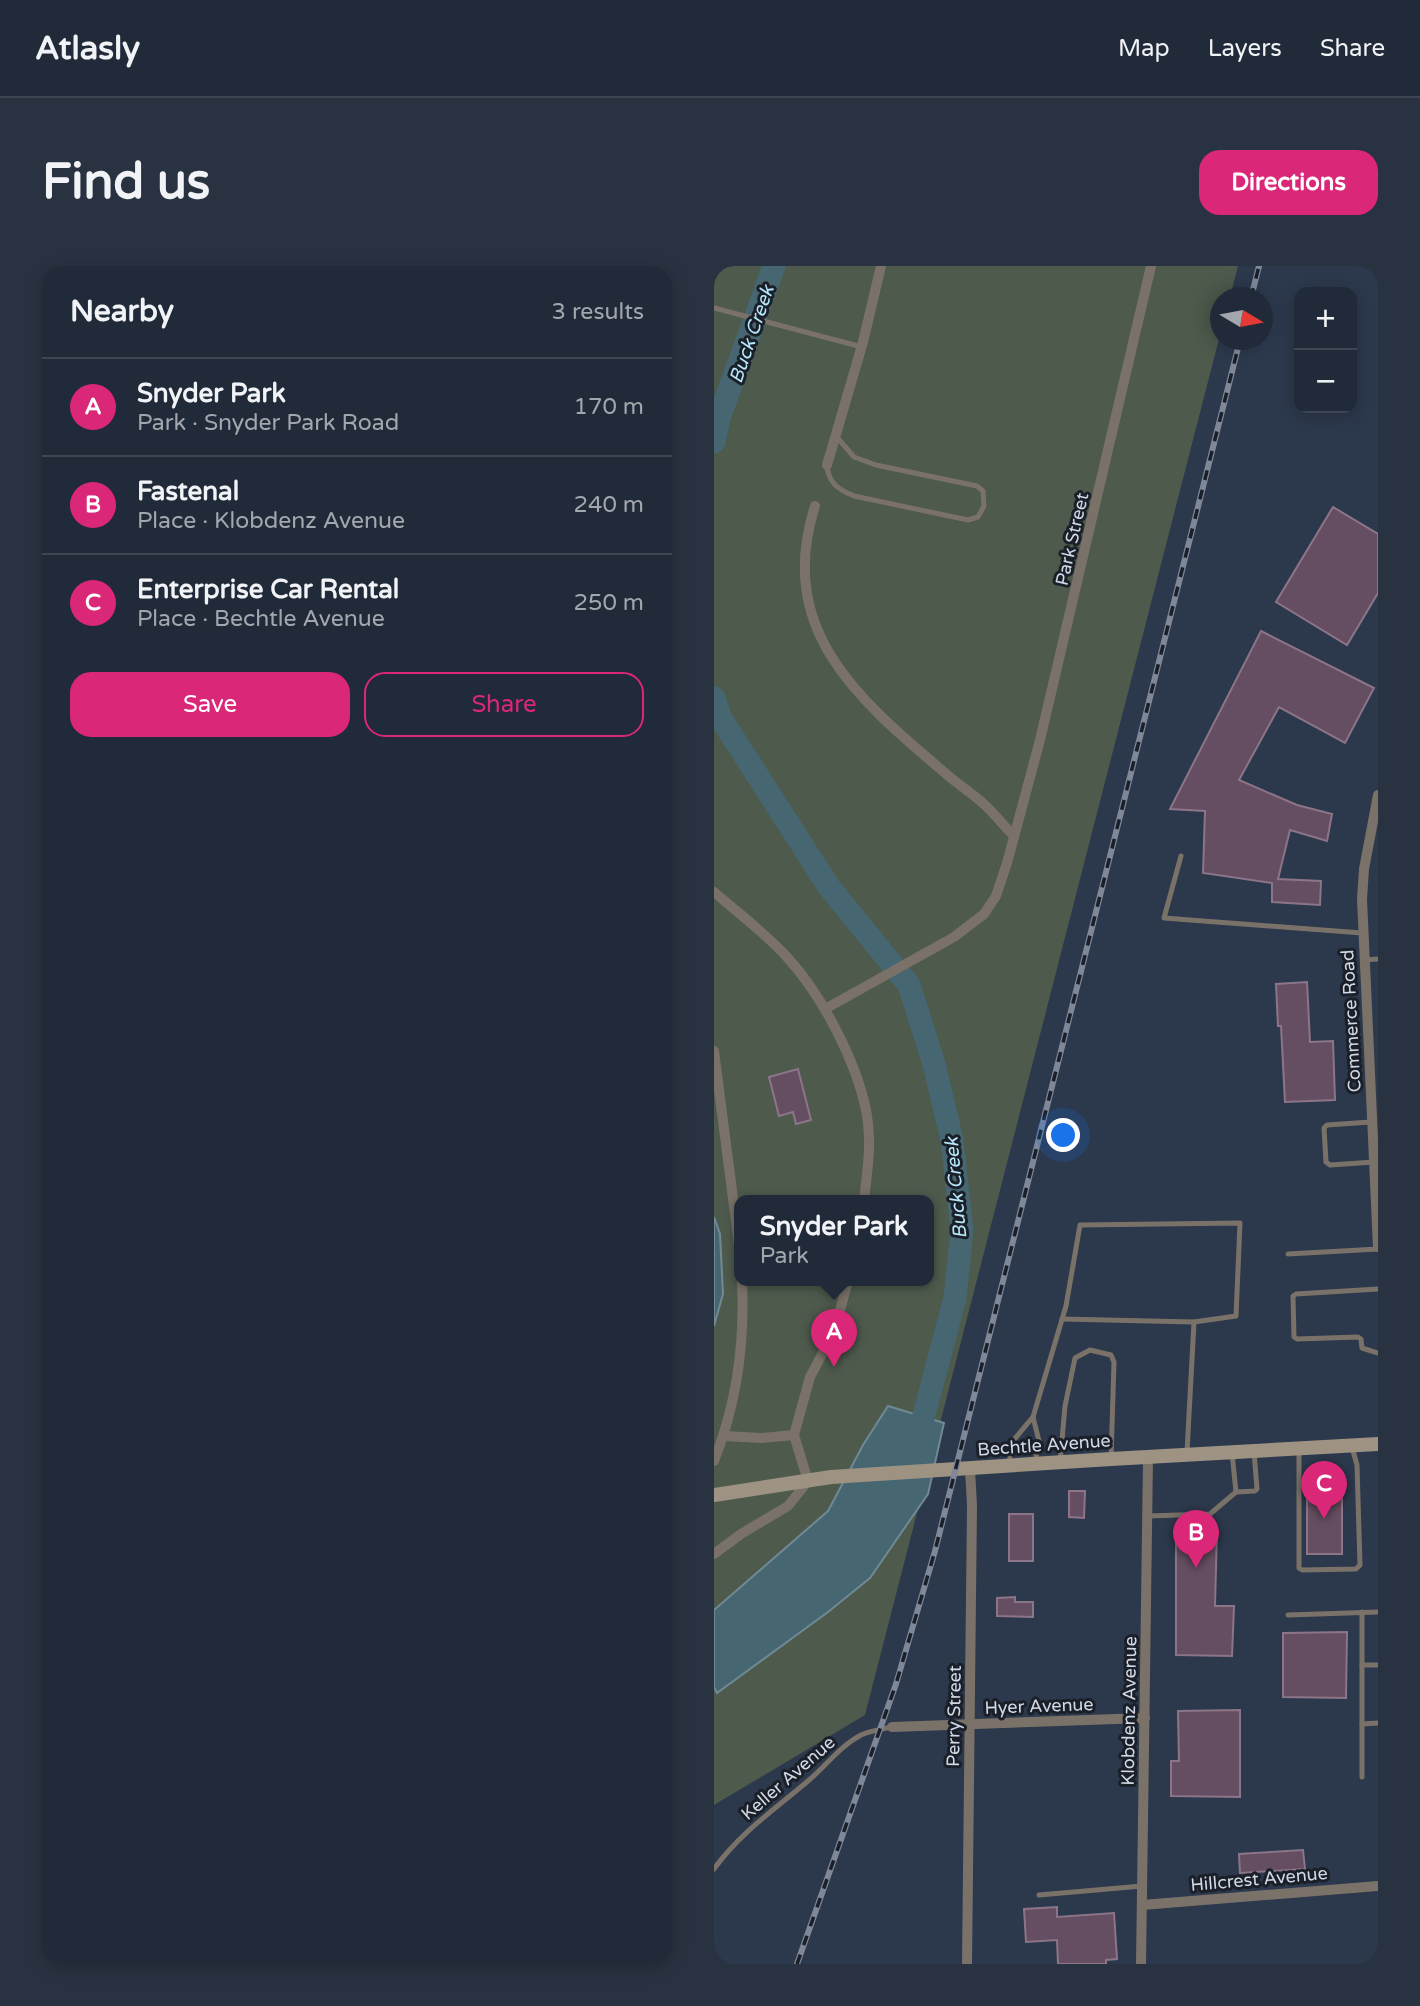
<!DOCTYPE html>
<html lang="en">
<head>
<meta charset="utf-8">
<style>
  :root { --surface:#212a39; --page:#293241; --text:#f1f3f6; --muted:#a2a7ae; --line:#3e4653; --accent:#db2777 }
  body { margin:0; font-family:"Varela Round",sans-serif; background:var(--page); color:var(--text) }
  .controls { position:absolute; right:21px; top:21px; display:grid; overflow:hidden; border-radius:14px; box-shadow:0 4px 18px #0003 }
  .controls button { width:63px; height:63px; display:grid; place-items:center; padding:0; border:0; border-bottom:2px solid var(--line); background:var(--surface); color:var(--text); font:35px sans-serif }
  .compass { position:absolute; left:496px; top:21px; width:63px; height:63px; border-radius:50%; background:var(--surface); box-shadow:0 4px 18px #0003; rotate:100deg }
  .you { position:absolute; left:350px; top:870px; width:24px; height:24px; margin:-18px; border:5px solid #fff; border-radius:50%; background:#1a73e8; box-shadow:0 0 0 10px #1a73e833 }
  .badge { display:grid; place-items:center; width:46px; height:46px; border-radius:50%; background:var(--accent); color:#fff; font-size:23px; font-weight:700 }
  .pin { position:absolute; translate:-50% -58px; filter:drop-shadow(0 2px 4px #0008) }
  .pin::after { content:''; position:absolute; top:37px; width:24px; height:21px; background:inherit; clip-path:polygon(0 0,100% 0,50% 100%) }
  .popup { position:absolute; left:20px; top:929px; width:200px; height:91px; box-sizing:border-box; display:grid; place-content:center; border-radius:14px; background:var(--surface); filter:drop-shadow(0 2px 5px #0005); font-size:23px; white-space:nowrap; color:var(--muted) }
  .popup b { font-size:26px; color:var(--text) }
  .popup::after { content:''; position:absolute; left:50%; top:100%; margin-left:-14px; border:14px solid transparent; border-top-color:var(--surface) }
  .list { margin:0; padding:0; list-style:none }
  h2 { display:flex; justify-content:space-between; align-items:center; height:91px; margin:0; padding:0 28px; font-size:30px }
  h2 small { font-size:23px; font-weight:400; color:var(--muted) }
  .list li { display:grid; grid-template-columns:46px 1fr auto; gap:21px; align-items:center; box-sizing:border-box; height:98px; padding:0 28px; border-top:2px solid var(--line) }
  .list b { display:block; font-size:26px; white-space:nowrap }
  .list p { margin:0; font-size:23px; white-space:nowrap; color:var(--muted) }
  .list em { font-size:23px; font-style:normal; color:var(--muted) }
  .actions { display:flex; gap:14px; padding:21px 28px }
  .actions a { flex:1; padding:16px 0; border:2px solid var(--accent); border-radius:21px; text-align:center; font-size:24px; color:var(--accent) }
  .actions .main { background:var(--accent); color:#fff }
  .map { position:relative; flex:none; width:664px; height:1698px; overflow:hidden; border-radius:21px }
  header { display:flex; align-items:center; gap:42px; box-sizing:border-box; height:98px; padding:0 35px; background:var(--surface); border-bottom:2px solid var(--line) }
  header strong { font-size:33px }
  nav { display:flex; gap:38px; margin-inline-start:auto; font-size:24px }
  .intro { display:flex; align-items:center; justify-content:space-between; box-sizing:border-box; height:168px; padding:0 42px }
  h1 { margin:0; font-size:49px }
  .button { padding:18px 32px; border-radius:21px; background:var(--accent); color:#fff; font-size:24px; font-weight:700 }
  main { display:flex; gap:42px; padding:0 42px }
  aside { flex:1; background:var(--surface); border-radius:21px; box-shadow:0 4px 18px #0003 }
  .map>svg:first-child { display:block }
  .green { fill:#4d5a4c; fill-rule:evenodd }
  .water { fill:#466772; stroke:#708995; stroke-width:2 }
  .lines { fill:none; stroke-linecap:round; stroke-linejoin:round }
  .river { stroke:#466772; stroke-width:23 }
  .building { fill:#654e61; stroke:#8c7588; stroke-width:2 }
  .lane { stroke:#7a7268; stroke-width:5 }
  .street { stroke:#7a7268; stroke-width:10 }
  .secondary { stroke:#9e9383; stroke-width:14 }
  .rail-casing { stroke:#7e8899; stroke-width:6 }
  .rail { stroke:#1a1f28; stroke-width:3.5; stroke-dasharray:10; stroke-linecap:butt }
  .labels { text-anchor:middle; stroke-width:6; stroke-linejoin:round; paint-order:stroke }
  .street-label { font-size:18px; fill:#d1d9e6; stroke:#1a1f28 }
  .water-label { font-size:19px; font-style:italic; fill:#b5e8fa; stroke:#1a1f28 }
</style>
</head>
<body>
<header>
<strong>Atlasly</strong>
<nav><a>Map</a><a>Layers</a><a>Share</a></nav>
</header>
<div class="intro"><h1>Find us</h1><a class="button">Directions</a></div>
<main>
<aside>
<h2>Nearby<small>3 results</small></h2>
<ul class="list">
<li><span class="badge">A</span><div><b>Snyder Park</b><p>Park · Snyder Park Road</p></div><em>170 m</em></li>
<li><span class="badge">B</span><div><b>Fastenal</b><p>Place · Klobdenz Avenue</p></div><em>240 m</em></li>
<li><span class="badge">C</span><div><b>Enterprise Car Rental</b><p>Place · Bechtle Avenue</p></div><em>250 m</em></li>
</ul>
<div class="actions"><a class="main">Save</a><a>Share</a></div>
</aside>
<div class="map">
<svg width="664" height="1698" viewBox="0 0 664 1698">
  <rect width="100%" height="100%" fill="#2c384c"/>
  <path class="green" d="M0,0H524L516,31L506,32V69L151,1449L0,1539ZM25,935H214V1015H25Z"/>
  <g class="water">
    <polygon points="0,951 6,968 9,1028 0,1060"/>
    <polygon points="174,1140 230,1157 214,1228 156,1312 114,1346 3,1427 0,1421 0,1344 114,1245 149,1179"/>
  </g>
  <g class="lines">
    <g class="river">
      <polyline points="0,176 5,152 60,0"/>
      <polyline points="0,432 6,451 115,621 195,719 220,798 238,874 248,964 241,1032 206,1164 197,1178"/>
    </g>
  </g>
  <g class="building">
    <polygon points="619,241 664,268 664,327 633,379 562,336"/>
    <polygon points="547,365 660,422 631,477 565,441 525,514 583,539 618,548 613,575 576,564 564,613 607,615 606,639 558,636 558,617 489,607 491,545 456,543"/>
    <polygon points="593,716 596,776 619,775 621,834 571,836 567,760 564,760 562,718"/>
    <polygon points="84,803 97,854 82,858 79,846 65,850 55,811"/>
    <polygon points="628,1218 628,1288 593,1288 593,1219"/>
    <polygon points="355,1225 371,1225 370,1252 355,1251"/>
    <rect x="295" y="1248" width="24" height="47"/>
    <polygon points="462,1264 503,1264 501,1340 520,1340 518,1390 462,1389"/>
    <polygon points="301,1331 301,1336 319,1336 319,1351 283,1350 283,1332"/>
    <polygon points="633,1366 632,1432 569,1431 569,1367"/>
    <polygon points="526,1444 526,1531 457,1530 457,1495 465,1495 464,1445"/>
    <polygon points="589,1584 591,1603 526,1607 525,1588"/>
    <polygon points="343,1641 343,1651 400,1647 403,1693 392,1694 392,1698 344,1698 343,1674 312,1676 310,1643"/>
  </g>
  <g class="lines">
    <g class="lane">
      <polyline points="0,42 148,81"/>
      <path d="M113,199C114,217 125,224 140,230L254,254L264,251L270,240L269,225L263,220L162,199L140,191L122,170"/>
      <polyline points="467,590 450,652 648,667"/>
      <polyline points="649,694 664,693"/>
      <polyline points="657,856 613,859 610,862 612,896 616,899 660,896"/>
      <polyline points="574,988 664,983"/>
      <polyline points="664,1023 582,1028 579,1030 580,1071 583,1073 644,1071 647,1073 648,1082 664,1087"/>
      <polyline points="348,1053 480,1056"/>
      <polyline points="319,1151 352,1040 366,959 526,957 522,1050 480,1056 473,1186"/>
      <polyline points="585,1183 585,1302 588,1304 642,1303 646,1299 643,1199 638,1181"/>
      <polyline points="518,1187 522,1226 541,1225 543,1223 540,1186"/>
      <polyline points="346,1197 351,1140 361,1092 376,1084 397,1089 400,1096 397,1193"/>
      <polyline points="295,1199 298,1176 319,1151 325,1175 321,1196"/>
      <polyline points="434,1250 496,1248 522,1226"/>
      <polyline points="574,1349 664,1346"/>
      <polyline points="648,1399 664,1399"/>
      <polyline points="648,1458 664,1457"/>
      <polyline points="648,1511 648,1346"/>
      <path d="M0,1603C26,1567 61,1543 94,1515C112,1500 126,1480 147,1469C156,1465 168,1463 178,1461"/>
      <polyline points="325,1629 428,1620"/>
    </g>
    <g class="street">
      <polyline points="113,199 149,76 167,0"/>
      <path d="M101,240C60,368 150,438 237,512C249,522 263,531 274,542C283,551 291,561 300,570"/>
      <polyline points="664,529 650,603 648,633 664,981"/>
      <path d="M0,626C24,647 50,666 72,690C110,731 154,814 155,871C156,892 152,914 150,935"/>
      <polyline points="111,743 240,671 270,648 282,630 293,597 326,474 437,0"/>
      <polyline points="0,785 25,979"/>
      <polyline points="10,1170 47,1172 80,1169 96,1111 120,1066 134,1015"/>
      <path d="M0,1195C23,1137 31,1077 28,1015"/>
      <polyline points="0,1288 27,1268 74,1240 94,1215 80,1169"/>
      <polyline points="178,1461 431,1452"/>
      <polyline points="428,1639 664,1620"/>
      <polyline points="253,1698 258,1240 256,1203"/>
      <polyline points="427,1698 434,1192"/>
    </g>
    <polyline class="secondary" points="0,1229 117,1211 397,1193 664,1178"/>
    <g class="rail-casing">
      <g id="rail">
        <polyline points="537,32 545,0"/>
        <polyline points="83,1698 182,1418 221,1285 526,74"/>
      </g>
    </g>
    <use href="#rail" class="rail"/>
  </g>
  <g class="labels">
    <g class="street-label">
      <text transform="translate(358 273) rotate(-77)" y="6">Park Street</text>
      <text transform="translate(637 755) rotate(-93)" y="6">Commerce Road</text>
      <text transform="translate(330 1179) rotate(-4)" y="6">Bechtle Avenue</text>
      <text transform="translate(325 1440) rotate(-2)" y="6">Hyer Avenue</text>
      <text transform="translate(415 1445) rotate(-89)" y="6">Klobdenz Avenue</text>
      <text transform="translate(240 1450) rotate(-89)" y="6">Perry Street</text>
      <text transform="translate(74 1512) rotate(-41)" y="6">Keller Avenue</text>
      <text transform="translate(545 1613) rotate(-5)" y="6">Hillcrest Avenue</text>
    </g>
    <g class="water-label">
      <text transform="translate(37 68) rotate(-71)" y="7">Buck Creek</text>
      <text transform="translate(241 922) rotate(-95)" y="7">Buck Creek</text>
    </g>
  </g>
</svg>
<div class="controls">
<button>+</button>
<button>−</button>
</div>
<svg class="compass" viewBox="-18 -18 36 36"><path d="M0-13l5 13h-10z" fill="#e53935"/><path d="M0 13l5-13h-10z" fill="#a2a7ae"/></svg>
<div class="you"></div>
<div class="pin badge" style="left:120px;top:1101px">A</div>
<div class="popup"><b>Snyder Park</b>Park</div>
<div class="pin badge" style="left:482px;top:1302px">B</div>
<div class="pin badge" style="left:610px;top:1253px">C</div>
</div>
</main>
</body>
</html>
